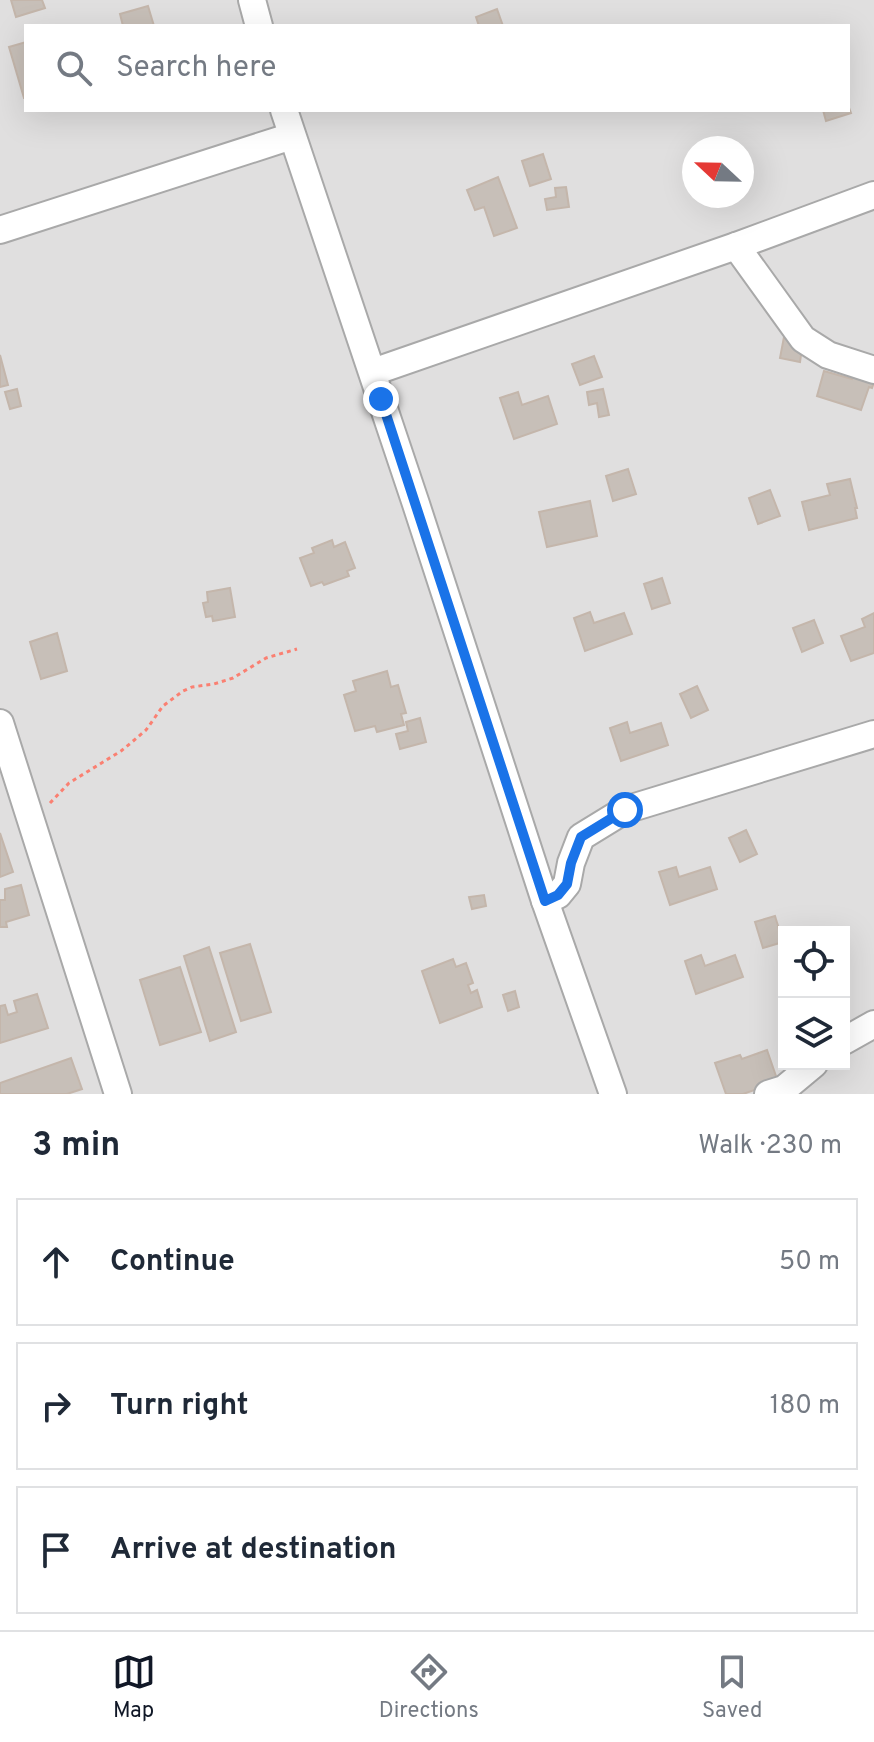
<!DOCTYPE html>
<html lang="en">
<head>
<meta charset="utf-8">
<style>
  :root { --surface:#fff; --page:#f2f2f3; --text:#1f2937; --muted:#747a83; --line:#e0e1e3; --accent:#111827 }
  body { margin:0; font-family:Overpass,sans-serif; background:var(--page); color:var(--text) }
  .controls { position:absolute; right:24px; bottom:24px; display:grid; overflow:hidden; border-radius:0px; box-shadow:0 8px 32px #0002 }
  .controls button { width:72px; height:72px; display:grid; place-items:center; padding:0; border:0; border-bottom:2px solid var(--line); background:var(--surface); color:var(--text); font:40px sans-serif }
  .compass { position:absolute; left:682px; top:136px; width:72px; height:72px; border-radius:50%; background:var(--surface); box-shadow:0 8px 32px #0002; rotate:292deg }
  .stop { position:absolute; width:24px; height:24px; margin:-18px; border:6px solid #1a73e8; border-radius:50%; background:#fff }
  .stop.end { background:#1a73e8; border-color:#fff; box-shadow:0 2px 8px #0008 }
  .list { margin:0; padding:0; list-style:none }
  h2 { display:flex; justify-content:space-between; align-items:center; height:104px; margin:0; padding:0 32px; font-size:34px }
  h2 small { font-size:26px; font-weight:400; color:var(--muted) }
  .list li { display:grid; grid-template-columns:52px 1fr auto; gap:24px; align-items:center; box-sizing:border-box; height:128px; margin:0 16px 16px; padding:0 16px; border:2px solid var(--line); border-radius:0px }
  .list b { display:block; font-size:30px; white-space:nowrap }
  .list em { font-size:26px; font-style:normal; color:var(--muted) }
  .icon { flex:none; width:44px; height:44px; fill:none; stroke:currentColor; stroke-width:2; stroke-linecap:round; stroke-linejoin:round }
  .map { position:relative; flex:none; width:874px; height:1094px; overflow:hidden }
  .search { position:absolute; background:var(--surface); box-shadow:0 8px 32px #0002; left:24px; right:24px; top:24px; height:88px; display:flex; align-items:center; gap:20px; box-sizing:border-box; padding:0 28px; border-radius:0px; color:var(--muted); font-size:30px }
  .sheet { height:536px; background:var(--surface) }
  nav { display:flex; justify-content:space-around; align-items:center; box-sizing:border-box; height:112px; border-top:2px solid var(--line); background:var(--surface); font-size:22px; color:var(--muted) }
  nav a { display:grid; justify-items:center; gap:4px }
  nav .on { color:var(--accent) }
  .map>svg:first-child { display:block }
  .residential { fill:#e0dfdf; fill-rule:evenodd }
  .building { fill:#c7bfb8; stroke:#c4b6ab; stroke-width:2 }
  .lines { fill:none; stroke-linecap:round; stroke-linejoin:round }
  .minor-casing { stroke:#a9a9a9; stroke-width:30 }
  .path { stroke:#fa8072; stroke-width:3; stroke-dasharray:4 4; stroke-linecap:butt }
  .minor { stroke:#fff; stroke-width:26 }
  .route { stroke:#1a73e8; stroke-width:10 }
</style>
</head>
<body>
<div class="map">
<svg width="874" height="1094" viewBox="0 0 874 1094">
  <rect width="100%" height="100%" fill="#f2efe9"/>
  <path class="residential" d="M0,0H874V1094H0ZM26,26H848V110H26ZM694,148H742V196H694ZM784,932H844V1064H784Z"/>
  <g class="building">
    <polygon points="11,0 42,0 45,8 16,17"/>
    <polygon points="148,6 154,26 123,26 120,14"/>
    <polygon points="497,9 503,26 479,26 476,17"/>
    <polygon points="26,42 26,98 24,98 9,47"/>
    <polygon points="848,105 851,113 826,121 823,110 848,110"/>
    <polygon points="543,154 551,179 530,186 522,161"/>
    <polygon points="498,177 517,228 494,236 484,207 475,210 467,190"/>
    <polygon points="566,187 569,207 547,210 545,199 556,197 555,188"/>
    <polygon points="784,337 803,341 800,362 780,358"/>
    <polygon points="0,355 8,385 0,387"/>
    <polygon points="594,356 602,377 580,385 572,364"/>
    <polygon points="824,371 852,379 854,373 874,382 872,388 869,387 861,410 817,396"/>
    <polygon points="17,389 21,406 10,409 5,392"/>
    <polygon points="603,389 609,415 599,417 597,403 589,405 587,392"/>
    <polygon points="518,392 522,405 548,396 557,424 514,439 500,398"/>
    <polygon points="628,469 636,494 613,501 606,476"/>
    <polygon points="850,479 857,508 855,508 857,518 809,530 802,502 830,495 827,484"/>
    <polygon points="770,490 780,516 758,524 749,498"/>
    <polygon points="590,501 597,536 547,547 539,512"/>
    <polygon points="332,540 334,547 345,542 355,568 347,571 349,576 324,585 322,582 311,586 300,558 314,553 312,548"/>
    <polygon points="662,578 670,603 652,609 644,584"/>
    <polygon points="230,588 235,617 213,621 212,616 206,617 203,603 208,602 207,592"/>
    <polygon points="590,612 594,623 624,613 632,634 585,651 574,618"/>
    <polygon points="874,613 874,653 851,661 841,636 865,627 862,619"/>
    <polygon points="814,620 823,643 802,652 793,628"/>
    <polygon points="57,633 67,671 41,679 30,642"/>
    <polygon points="387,671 391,687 398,685 406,713 401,714 404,725 377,732 375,726 355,731 344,695 356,691 353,681"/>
    <polygon points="697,686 708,710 691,718 680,694"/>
    <polygon points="420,718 426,742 400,749 396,734 408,731 406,722"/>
    <polygon points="627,722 630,733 661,723 668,745 621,761 610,728"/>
    <polygon points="746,830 757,854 740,862 729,838"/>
    <polygon points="0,833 13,872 0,877"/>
    <polygon points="676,867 679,877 710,867 717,889 670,905 659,872"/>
    <polygon points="21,885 29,915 6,922 7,927 0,927 0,900 5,900 5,889"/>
    <polygon points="484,895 486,906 472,909 469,897"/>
    <polygon points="775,916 783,942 763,948 755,922"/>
    <polygon points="250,944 271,1012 241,1021 220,953"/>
    <polygon points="209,947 236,1032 210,1041 184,956"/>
    <polygon points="701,955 705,966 735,955 743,977 696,994 685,961"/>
    <polygon points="453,959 456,967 466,963 473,983 468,985 471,993 477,990 482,1007 440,1023 422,971"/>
    <polygon points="180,967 201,1032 160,1045 140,980"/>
    <polygon points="515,991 519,1007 508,1011 503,995"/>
    <polygon points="37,994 48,1028 0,1043 0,1006 5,1005 8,1015 17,1012 14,1001"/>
    <polygon points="767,1050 778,1082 743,1094 726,1094 715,1063 740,1055 742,1059"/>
    <polygon points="71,1058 82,1089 67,1094 0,1094 0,1083"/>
  </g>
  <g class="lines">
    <g class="minor-casing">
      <g id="minor">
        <polyline points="252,0 259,26"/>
        <polyline points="284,110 416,504 545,901 613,1094"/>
        <polyline points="0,230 292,136"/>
        <polyline points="736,246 803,339 828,355 874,370"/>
        <polyline points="373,372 736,246 874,195"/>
        <polyline points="0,723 118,1094"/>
        <polyline points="545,901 558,895 567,884 571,863 581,837 625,810 874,734"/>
        <polyline points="844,1041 874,1024"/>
        <polyline points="768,1094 784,1089 814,1064"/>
      </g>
    </g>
    <polyline class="path" points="50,803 69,783 121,751 132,742 146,730 163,706 183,691 192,687 214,684 233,678 266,658 297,649"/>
    <use href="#minor" class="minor"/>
  </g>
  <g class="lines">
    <polyline class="route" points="381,399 545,901 558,895 567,884 571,863 581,837 625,810"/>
  </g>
</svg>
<div class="controls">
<button><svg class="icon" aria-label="locate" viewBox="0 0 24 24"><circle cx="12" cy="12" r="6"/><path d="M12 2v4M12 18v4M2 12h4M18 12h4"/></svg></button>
<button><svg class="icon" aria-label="layers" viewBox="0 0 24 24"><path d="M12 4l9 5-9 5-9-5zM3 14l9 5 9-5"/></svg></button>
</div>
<svg class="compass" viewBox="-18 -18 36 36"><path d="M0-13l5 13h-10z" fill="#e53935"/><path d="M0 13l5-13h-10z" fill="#747a83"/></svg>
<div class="stop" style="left:625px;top:810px"></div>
<div class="stop end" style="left:381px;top:399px"></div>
<div class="search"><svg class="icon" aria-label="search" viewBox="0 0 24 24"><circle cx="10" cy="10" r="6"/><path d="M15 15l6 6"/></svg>Search here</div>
</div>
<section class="sheet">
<h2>3 min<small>Walk · 230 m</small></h2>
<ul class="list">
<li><svg class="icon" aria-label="ahead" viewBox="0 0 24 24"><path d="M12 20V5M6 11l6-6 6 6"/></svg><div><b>Continue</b></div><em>50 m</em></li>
<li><svg class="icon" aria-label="right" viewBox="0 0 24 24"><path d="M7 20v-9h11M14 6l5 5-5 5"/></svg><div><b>Turn right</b></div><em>180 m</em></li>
<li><svg class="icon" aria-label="arrive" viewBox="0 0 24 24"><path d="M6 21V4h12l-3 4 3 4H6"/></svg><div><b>Arrive at destination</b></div></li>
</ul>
</section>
<nav>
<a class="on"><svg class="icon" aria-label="map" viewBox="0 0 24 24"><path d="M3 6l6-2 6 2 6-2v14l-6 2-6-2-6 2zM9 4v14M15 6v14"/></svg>Map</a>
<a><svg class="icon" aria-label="directions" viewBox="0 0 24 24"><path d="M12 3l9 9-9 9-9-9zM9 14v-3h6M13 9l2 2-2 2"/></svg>Directions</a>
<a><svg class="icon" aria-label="saved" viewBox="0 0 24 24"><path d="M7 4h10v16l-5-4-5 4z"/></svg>Saved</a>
</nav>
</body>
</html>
